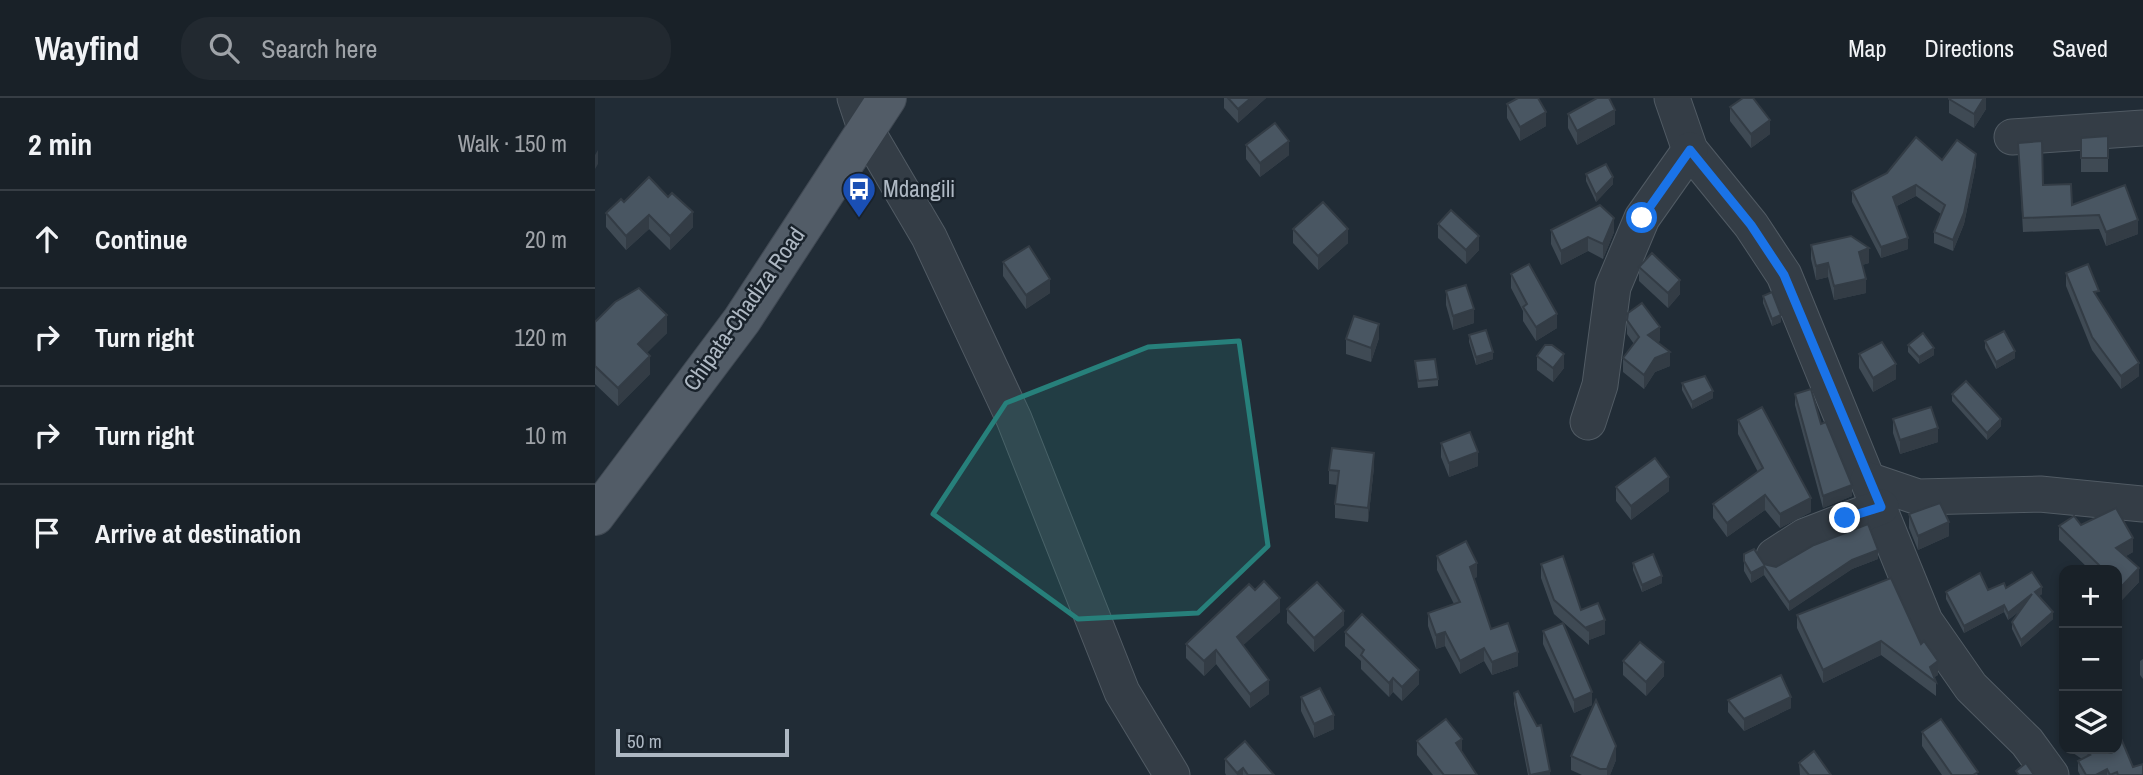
<!DOCTYPE html>
<html lang="en">
<head>
<meta charset="utf-8">
<style>
  :root { --surface:#192128; --page:#222930; --text:#f1f3f6; --muted:#9fa3a8; --line:#373e45 }
  body { margin:0; font-family:"Archivo Narrow",sans-serif; background:var(--page); color:var(--text) }
  .controls { position:absolute; right:21px; bottom:21px; display:grid; overflow:hidden; border-radius:14px; box-shadow:0 4px 10px #0003 }
  .controls button { width:63px; height:63px; display:grid; place-items:center; padding:0; border:0; border-bottom:2px solid var(--line); background:var(--surface); color:var(--text); font:35px sans-serif }
  .scale { position:absolute; left:21px; bottom:18px; width:173px; box-sizing:border-box; padding-left:7px; border:4px solid #aeb8c3; border-top:0; font-size:19px; line-height:24px; white-space:nowrap; color:#aeb8c3; -webkit-text-stroke:5px #19222b; paint-order:stroke }
  .stop { position:absolute; width:21px; height:21px; margin:-16px; border:5px solid #1a73e8; border-radius:50%; background:#fff }
  .stop.end { background:#1a73e8; border-color:#fff; box-shadow:0 2px 7px #0008 }
  .list { margin:0; padding:0; list-style:none }
  h2 { display:flex; justify-content:space-between; align-items:center; height:91px; margin:0; padding:0 28px; font-size:30px }
  h2 small { font-size:23px; font-weight:400; color:var(--muted) }
  .list li { display:grid; grid-template-columns:46px 1fr auto; gap:21px; align-items:center; box-sizing:border-box; height:98px; padding:0 28px; border-top:2px solid var(--line) }
  .list b { display:block; font-size:26px; white-space:nowrap }
  .list em { font-size:23px; font-style:normal; color:var(--muted) }
  .icon { flex:none; width:38px; height:38px; fill:none; stroke:currentColor; stroke-width:2; stroke-linecap:round; stroke-linejoin:round }
  .map { position:relative; flex:none; width:1548px; height:677px; overflow:hidden }
  header { display:flex; align-items:center; gap:42px; box-sizing:border-box; height:98px; padding:0 35px; background:var(--surface); border-bottom:2px solid var(--line) }
  header strong { font-size:33px }
  nav { display:flex; gap:38px; margin-inline-start:auto; font-size:24px }
  .search { width:490px; height:63px; background:var(--page); display:flex; align-items:center; gap:18px; box-sizing:border-box; padding:0 24px; border-radius:28px; color:var(--muted); font-size:26px }
  main { display:flex }
  aside { flex:1; background:var(--surface) }
  .map>svg:first-child { display:block }
  .lines { fill:none; stroke-linecap:round; stroke-linejoin:round }
  .minor-casing { stroke:#515b64; stroke-width:37 }
  .major-casing { stroke:#404953; stroke-width:40 }
  .minor { stroke:#343d46; stroke-width:35 }
  .major { stroke:#525c67; stroke-width:38 }
  .wall { fill:#3f4a54 }
  .shaded-wall { fill:#333c45 }
  .building { fill:#495662; stroke:#333c45; stroke-width:2 }
  .route { stroke:#1a73e8; stroke-width:9 }
  .marked { fill:#27807b; fill-opacity:0.2; stroke:#27807b; stroke-width:5; stroke-linejoin:round }
  .labels { text-anchor:middle; stroke-width:5; stroke-linejoin:round; paint-order:stroke }
  .poi-label { font-size:23px; fill:#aeb8c3; stroke:#19222b; text-anchor:start }
  .street-label { font-size:23px; fill:#aeb8c3; stroke:#19222b }
</style>
</head>
<body>
<header>
<strong>Wayfind</strong>
<div class="search"><svg class="icon" aria-label="search" viewBox="0 0 24 24"><circle cx="10" cy="10" r="6"/><path d="M15 15l6 6"/></svg>Search here</div>
<nav><a>Map</a><a>Directions</a><a>Saved</a></nav>
</header>
<main>
<aside>
<h2>2 min<small>Walk · 150 m</small></h2>
<ul class="list">
<li><svg class="icon" aria-label="ahead" viewBox="0 0 24 24"><path d="M12 20V5M6 11l6-6 6 6"/></svg><div><b>Continue</b></div><em>20 m</em></li>
<li><svg class="icon" aria-label="right" viewBox="0 0 24 24"><path d="M7 20v-9h11M14 6l5 5-5 5"/></svg><div><b>Turn right</b></div><em>120 m</em></li>
<li><svg class="icon" aria-label="right" viewBox="0 0 24 24"><path d="M7 20v-9h11M14 6l5 5-5 5"/></svg><div><b>Turn right</b></div><em>10 m</em></li>
<li><svg class="icon" aria-label="arrive" viewBox="0 0 24 24"><path d="M6 21V4h12l-3 4 3 4H6"/></svg><div><b>Arrive at destination</b></div></li>
</ul>
</aside>
<div class="map">
<svg width="1548" height="677" viewBox="0 0 1548 677">
  <rect width="100%" height="100%" fill="#212c36"/>
  <g class="lines">
    <g class="minor-casing">
      <g id="minor">
        <polyline points="260,0 270,30 334,139 419,321 527,594 577,677"/>
        <polyline points="1077,0 1095,52 1156,127 1189,177 1330,523 1376,589 1432,644 1456,677"/>
        <polyline points="1417,39 1548,30"/>
        <polyline points="993,324 1005,287 1018,189 1047,120 1095,52"/>
        <polyline points="1273,382 1323,399 1445,396 1548,406"/>
        <polyline points="1179,458 1210,438 1286,409"/>
      </g>
    </g>
    <g class="major-casing">
      <polyline id="major" points="0,418 147,222 292,0"/>
    </g>
    <use href="#minor" class="minor"/>
    <use href="#major" class="major"/>
  </g>
  <g class="wall">
    <polygon points="629,0 671,0 643,25 629,10"/>
    <polygon points="1391,0 1391,11 1379,30 1354,15 1354,1"/>
    <polygon points="912,6 951,28 925,43 912,20"/>
    <polygon points="1135,9 1175,36 1156,50 1135,23"/>
    <polygon points="973,16 1020,26 982,47 973,30"/>
    <polygon points="1513,38 1513,74 1486,74 1486,40"/>
    <polygon points="1423,45 1448,87 1477,107 1530,87 1543,136 1511,148 1504,131 1428,134"/>
    <polygon points="651,47 694,57 665,79 651,61"/>
    <polygon points="1347,62 1381,67 1369,126 1358,153 1339,145 1339,134 1346,116 1321,98 1302,108 1313,151 1286,160 1257,104 1257,93"/>
    <polygon points="991,76 1018,86 1001,104 991,83"/>
    <polygon points="29,104 98,129 75,152 54,131 31,152 11,129 11,115"/>
    <polygon points="843,126 884,152 871,166 843,140"/>
    <polygon points="698,131 753,145 723,172 698,145"/>
    <polygon points="956,132 1019,134 1008,161 993,153 966,167 956,146"/>
    <polygon points="1216,147 1274,165 1267,167 1271,195 1239,202 1233,179 1221,182 1216,161"/>
    <polygon points="408,164 455,195 431,211 408,178"/>
    <polygon points="1044,169 1085,196 1073,210 1044,183"/>
    <polygon points="1471,175 1504,202 1544,278 1526,291 1497,252 1471,188"/>
    <polygon points="916,176 962,230 941,243 928,223 928,213 916,190"/>
    <polygon points="851,193 879,225 858,232 851,207"/>
    <polygon points="1168,198 1186,224 1177,228 1168,205"/>
    <polygon points="1032,222 1065,243 1062,244 1075,268 1060,274 1049,291 1028,274 1028,260 1039,246 1032,236"/>
    <polygon points="0,224 72,235 51,255 55,276 23,308 0,286"/>
    <polygon points="874,237 898,261 881,267 874,244"/>
    <polygon points="784,240 776,264 751,256 751,241"/>
    <polygon points="1390,243 1420,260 1401,271 1390,250"/>
    <polygon points="1313,247 1339,257 1324,266 1313,254"/>
    <polygon points="1264,256 1301,281 1278,294 1264,270"/>
    <polygon points="942,258 969,270 958,284 942,272"/>
    <polygon points="820,263 843,281 843,288 823,290"/>
    <polygon points="1087,285 1118,300 1097,311 1087,292"/>
    <polygon points="1200,296 1226,326 1257,398 1228,410 1200,307"/>
    <polygon points="1357,296 1406,328 1392,342 1357,303"/>
    <polygon points="1298,321 1343,344 1305,356 1298,335"/>
    <polygon points="1143,322 1216,414 1185,430 1170,412 1132,439 1118,420 1118,406 1163,374 1143,336"/>
    <polygon points="846,345 883,368 854,379 846,359"/>
    <polygon points="779,369 773,424 740,420 740,406 742,387 734,386 734,372"/>
    <polygon points="1021,389 1074,393 1036,422 1021,403"/>
    <polygon points="1314,416 1354,438 1323,452 1314,430"/>
    <polygon points="1486,427 1538,454 1531,458 1544,484 1526,503 1522,499 1522,472 1495,472 1464,442 1464,428"/>
    <polygon points="1149,456 1169,466 1181,469 1283,461 1257,471 1194,513 1169,477 1156,485 1149,473"/>
    <polygon points="842,458 882,479 879,480 896,531 923,568 897,577 889,563 865,576 850,548 841,551 833,528 833,515 859,506 842,472"/>
    <polygon points="1038,465 1067,485 1047,494 1038,472"/>
    <polygon points="946,466 986,512 1010,536 994,542 994,547 959,516 946,480"/>
    <polygon points="1411,490 1447,496 1444,498 1458,521 1426,549 1417,531 1417,524 1426,512 1413,522 1409,514 1369,535 1351,501 1351,494"/>
    <polygon points="660,492 685,514 648,547 674,596 655,610 621,566 609,578 591,560 591,546"/>
    <polygon points="692,511 749,527 719,554 692,525"/>
    <polygon points="1202,517 1326,546 1343,577 1339,579 1341,584 1341,598 1286,557 1228,585 1202,530"/>
    <polygon points="948,533 997,607 979,615 948,546"/>
    <polygon points="750,534 824,586 807,603 798,594 794,599 766,571 766,563 750,548"/>
    <polygon points="1548,561 1548,581 1545,577 1545,563"/>
    <polygon points="1028,563 1069,578 1051,598 1028,577"/>
    <polygon points="919,595 955,677 933,677 919,606"/>
    <polygon points="706,599 739,631 719,640 706,613"/>
    <polygon points="1133,602 1196,610 1149,633 1133,614"/>
    <polygon points="1327,634 1383,677 1347,677 1327,648"/>
    <polygon points="1469,637 1469,649 1468,648 1468,638"/>
    <polygon points="822,643 867,654 882,677 838,677 822,657"/>
    <polygon points="1472,651 1522,651 1538,669 1548,677 1485,677 1483,673 1483,663 1487,661"/>
    <polygon points="976,658 1021,662 1015,677 987,677 976,672"/>
    <polygon points="630,661 679,677 631,677 630,675"/>
    <polygon points="1204,665 1236,677 1205,677"/>
  </g>
  <g class="shaded-wall">
    <polygon points="656,0 671,0 643,25 643,11"/>
    <polygon points="1389,0 1391,0 1391,11 1379,30 1379,16"/>
    <polygon points="1020,12 1020,26 982,47 982,33"/>
    <polygon points="951,14 951,28 925,43 925,29"/>
    <polygon points="1175,22 1175,36 1156,50 1156,36"/>
    <polygon points="694,43 694,57 665,79 665,65"/>
    <polygon points="3,52 3,66 0,71 0,57"/>
    <polygon points="1381,56 1381,67 1369,126 1358,153 1358,142"/>
    <polygon points="1018,79 1018,86 1001,104 1001,97"/>
    <polygon points="1321,87 1321,98 1298,110 1298,99"/>
    <polygon points="98,114 98,129 75,152 75,138"/>
    <polygon points="54,117 54,131 31,152 31,138"/>
    <polygon points="1019,120 1019,134 1008,161 1008,146"/>
    <polygon points="1543,122 1543,136 1511,148 1511,134"/>
    <polygon points="753,131 753,145 723,172 723,158"/>
    <polygon points="884,138 884,152 871,166 871,152"/>
    <polygon points="993,139 993,153 966,167 966,153"/>
    <polygon points="1313,140 1313,151 1286,160 1286,149"/>
    <polygon points="1274,150 1274,165 1264,168 1264,154"/>
    <polygon points="1233,165 1233,179 1221,182 1221,168"/>
    <polygon points="455,181 455,195 431,211 431,197"/>
    <polygon points="1271,181 1271,195 1239,202 1239,188"/>
    <polygon points="1085,182 1085,196 1073,210 1073,195"/>
    <polygon points="879,211 879,225 858,232 858,218"/>
    <polygon points="962,216 962,230 941,243 941,229"/>
    <polygon points="72,217 72,235 43,264 43,246"/>
    <polygon points="1186,217 1186,224 1177,228 1177,221"/>
    <polygon points="784,226 784,240 776,264 776,250"/>
    <polygon points="1065,229 1065,243 1053,251 1053,237"/>
    <polygon points="1339,250 1339,257 1324,266 1324,259"/>
    <polygon points="1420,253 1420,260 1401,271 1401,264"/>
    <polygon points="898,254 898,261 881,267 881,259"/>
    <polygon points="1075,254 1075,268 1060,274 1049,291 1049,277 1060,260"/>
    <polygon points="969,256 969,270 958,284 958,270"/>
    <polygon points="55,258 55,276 23,308 23,290"/>
    <polygon points="1544,265 1544,278 1526,291 1526,278"/>
    <polygon points="1301,266 1301,281 1278,294 1278,280"/>
    <polygon points="1118,293 1118,300 1097,311 1097,304"/>
    <polygon points="1406,321 1406,328 1392,342 1392,335"/>
    <polygon points="1343,330 1343,344 1305,356 1305,342"/>
    <polygon points="883,354 883,368 854,379 854,365"/>
    <polygon points="779,355 779,369 773,424 773,410"/>
    <polygon points="1074,379 1074,393 1036,422 1036,408"/>
    <polygon points="1257,387 1257,398 1228,410 1228,398"/>
    <polygon points="1170,397 1170,412 1132,439 1132,425"/>
    <polygon points="1216,400 1216,414 1185,430 1185,416"/>
    <polygon points="1354,424 1354,438 1323,452 1323,438"/>
    <polygon points="1538,440 1538,454 1521,464 1521,450"/>
    <polygon points="1283,452 1283,461 1257,471 1194,513 1194,504 1257,462"/>
    <polygon points="882,465 882,479 875,482 875,469"/>
    <polygon points="1169,468 1169,477 1156,485 1156,475"/>
    <polygon points="1544,470 1544,484 1526,503 1526,489"/>
    <polygon points="1067,478 1067,485 1047,494 1047,487"/>
    <polygon points="1447,489 1447,496 1440,501 1440,494"/>
    <polygon points="1437,496 1437,503 1413,522 1413,515"/>
    <polygon points="685,500 685,514 642,553 642,539"/>
    <polygon points="1409,507 1409,514 1369,535 1369,528"/>
    <polygon points="749,513 749,527 719,554 719,540"/>
    <polygon points="1458,514 1458,521 1426,549 1426,542"/>
    <polygon points="1010,522 1010,536 994,542 994,533 992,529"/>
    <polygon points="850,534 850,548 841,551 841,537"/>
    <polygon points="1286,543 1286,557 1228,585 1228,572"/>
    <polygon points="889,550 889,563 865,576 865,563"/>
    <polygon points="621,552 621,566 609,578 609,563"/>
    <polygon points="923,554 923,568 897,577 897,564"/>
    <polygon points="1343,563 1343,577 1337,581 1335,569"/>
    <polygon points="1069,564 1069,578 1051,598 1051,584"/>
    <polygon points="824,572 824,586 807,603 807,589"/>
    <polygon points="798,580 798,594 794,599 794,585"/>
    <polygon points="674,582 674,596 655,610 655,596"/>
    <polygon points="997,594 997,607 979,615 979,602"/>
    <polygon points="1196,599 1196,610 1149,633 1149,621"/>
    <polygon points="739,617 739,631 719,640 719,626"/>
    <polygon points="867,641 867,655 861,645"/>
    <polygon points="1021,648 1021,662 1015,677 1012,677 1012,671"/>
    <polygon points="648,670 648,677 642,677 642,675"/>
    <polygon points="1512,671 1512,677 1501,677"/>
    <polygon points="955,673 955,677 938,677"/>
  </g>
  <g class="building">
    <polygon points="633,0 656,0 643,11"/>
    <polygon points="923,0 943,0 951,14 925,29 912,6"/>
    <polygon points="1002,0 1014,0 1020,12 982,33 973,16"/>
    <polygon points="1148,0 1158,0 1175,22 1156,36 1135,9"/>
    <polygon points="1354,0 1389,0 1379,16 1354,1"/>
    <polygon points="680,25 694,43 665,65 651,47"/>
    <polygon points="1513,38 1513,60 1486,60 1486,40"/>
    <polygon points="1321,39 1347,62 1362,42 1381,56 1369,115 1358,142 1339,134 1350,107 1321,87 1298,99 1313,140 1286,149 1257,93 1292,75"/>
    <polygon points="1447,43 1448,87 1476,86 1477,107 1530,87 1543,122 1511,134 1504,117 1428,120 1423,45"/>
    <polygon points="1011,66 1018,79 1001,97 991,76"/>
    <polygon points="54,79 73,99 77,95 98,114 75,138 54,117 31,138 11,115 26,101 29,104"/>
    <polygon points="728,104 753,131 723,158 698,131"/>
    <polygon points="1005,107 1019,120 1008,146 993,139 966,153 956,132"/>
    <polygon points="856,112 884,138 871,152 843,126"/>
    <polygon points="1256,138 1274,150 1264,154 1271,181 1239,188 1233,165 1221,168 1216,147"/>
    <polygon points="434,148 455,181 431,197 408,164"/>
    <polygon points="1057,155 1085,182 1073,195 1044,169"/>
    <polygon points="934,166 962,216 941,229 928,209 932,206 916,176"/>
    <polygon points="1493,166 1504,193 1499,194 1544,265 1526,278 1497,239 1471,175"/>
    <polygon points="871,187 879,211 858,218 851,193"/>
    <polygon points="44,190 72,217 43,246 55,258 23,290 0,268 0,224 20,204"/>
    <polygon points="1177,194 1186,217 1177,221 1168,198"/>
    <polygon points="1047,205 1065,229 1053,237 1075,254 1060,260 1049,277 1028,260 1044,239 1032,222 1033,215"/>
    <polygon points="759,218 784,226 776,250 751,241"/>
    <polygon points="891,232 898,254 881,259 874,237"/>
    <polygon points="1409,233 1420,253 1401,264 1390,243"/>
    <polygon points="1328,235 1339,250 1324,259 1313,247"/>
    <polygon points="1287,244 1301,266 1278,280 1264,256"/>
    <polygon points="950,247 957,247 969,256 958,270 942,258"/>
    <polygon points="840,261 843,281 823,283 820,263"/>
    <polygon points="1110,278 1118,293 1097,304 1087,285"/>
    <polygon points="1371,283 1406,321 1392,335 1357,296"/>
    <polygon points="1216,291 1226,326 1231,324 1257,387 1228,398 1200,296"/>
    <polygon points="1167,309 1216,400 1185,416 1170,397 1132,425 1118,406 1168,370 1143,322"/>
    <polygon points="1336,309 1343,330 1305,342 1298,321"/>
    <polygon points="875,334 883,354 854,365 846,345"/>
    <polygon points="737,350 779,355 773,410 740,406 744,373 734,372"/>
    <polygon points="1060,360 1074,379 1036,408 1021,389"/>
    <polygon points="1345,405 1354,424 1323,438 1314,416"/>
    <polygon points="1521,410 1538,440 1521,450 1544,470 1526,489 1522,484 1522,472 1509,472 1464,428 1479,418 1486,427"/>
    <polygon points="1273,426 1283,452 1257,462 1194,504 1169,468 1156,475 1149,463 1149,456 1159,451 1169,466 1181,469 1219,447"/>
    <polygon points="871,443 882,465 875,469 896,531 913,525 923,554 897,564 889,550 865,563 850,534 841,537 833,515 865,504 842,458"/>
    <polygon points="1058,456 1067,478 1047,487 1038,465"/>
    <polygon points="968,458 986,512 1003,505 1010,522 992,529 994,533 959,502 946,466"/>
    <polygon points="1437,474 1447,489 1440,494 1458,514 1426,542 1417,524 1437,496 1413,515 1409,507 1369,528 1351,494 1385,475 1393,492 1409,485 1411,490"/>
    <polygon points="1296,480 1326,546 1329,543 1343,563 1335,569 1341,584 1286,543 1228,572 1202,517"/>
    <polygon points="669,483 685,500 642,539 674,582 655,596 621,552 609,563 591,546 654,486 660,492"/>
    <polygon points="722,484 749,513 719,540 692,511"/>
    <polygon points="767,516 824,572 807,589 798,580 794,585 766,557 769,552 750,534"/>
    <polygon points="968,525 997,594 979,602 948,533"/>
    <polygon points="1045,544 1069,564 1051,584 1028,563"/>
    <polygon points="1186,577 1196,599 1149,621 1133,602"/>
    <polygon points="725,590 739,617 719,626 706,599"/>
    <polygon points="923,593 942,628 946,627 955,673 935,677 919,595"/>
    <polygon points="1001,602 1021,648 1012,671 1005,671 976,658"/>
    <polygon points="851,621 867,641 861,645 882,677 849,677 822,643"/>
    <polygon points="1346,621 1383,674 1378,677 1357,677 1327,634"/>
    <polygon points="1522,631 1538,669 1548,666 1548,677 1523,677 1522,674 1515,677 1512,671 1501,677 1491,677 1483,663 1495,657 1486,651 1522,651"/>
    <polygon points="650,643 679,677 653,677 648,670 642,675 630,661"/>
    <polygon points="1219,653 1236,677 1214,677 1204,665"/>
    <polygon points="1431,665 1439,677 1424,677 1421,673"/>
  </g>
  <g class="lines">
    <polyline class="route" points="1047,120 1095,52 1156,127 1189,177 1286,409 1250,420"/>
  </g>
  <path class="marked" d="M644,243L673,448L603,515L483,521L338,416L411,305L553,249Z"/>
  <defs>
    <g id="bus-pin" transform="scale(1.75)"><path d="M0 17L-7.5 6A9.5 9.5 0 1 1 7.5 6Z" fill="#1a4fb4" stroke="#19222b"/><path d="M-5-6H5V4H4V6H2V4H-2V6H-4V4H-5ZM-3.5-4V0h7V-4ZM-3.5 1.2v1.5H-2V1.2ZM2 1.2v1.5H3.5V1.2Z" fill="#fff"/></g>
  </defs>
  <g fill-rule="evenodd">
    <use href="#bus-pin" x="264" y="91"/>
  </g>
  <g class="labels">
    <g class="poi-label">
      <text x="288" y="99">Mdangili</text>
    </g>
    <g class="street-label">
      <text transform="translate(149 211) rotate(-55)" y="8">Chipata-Chadiza Road</text>
    </g>
  </g>
</svg>
<div class="controls">
<button>+</button>
<button>−</button>
<button><svg class="icon" aria-label="layers" viewBox="0 0 24 24"><path d="M12 4l9 5-9 5-9-5zM3 14l9 5 9-5"/></svg></button>
</div>
<div class="scale">50 m</div>
<div class="stop" style="left:1047px;top:120px"></div>
<div class="stop end" style="left:1250px;top:420px"></div>
</div>
</main>
</body>
</html>
